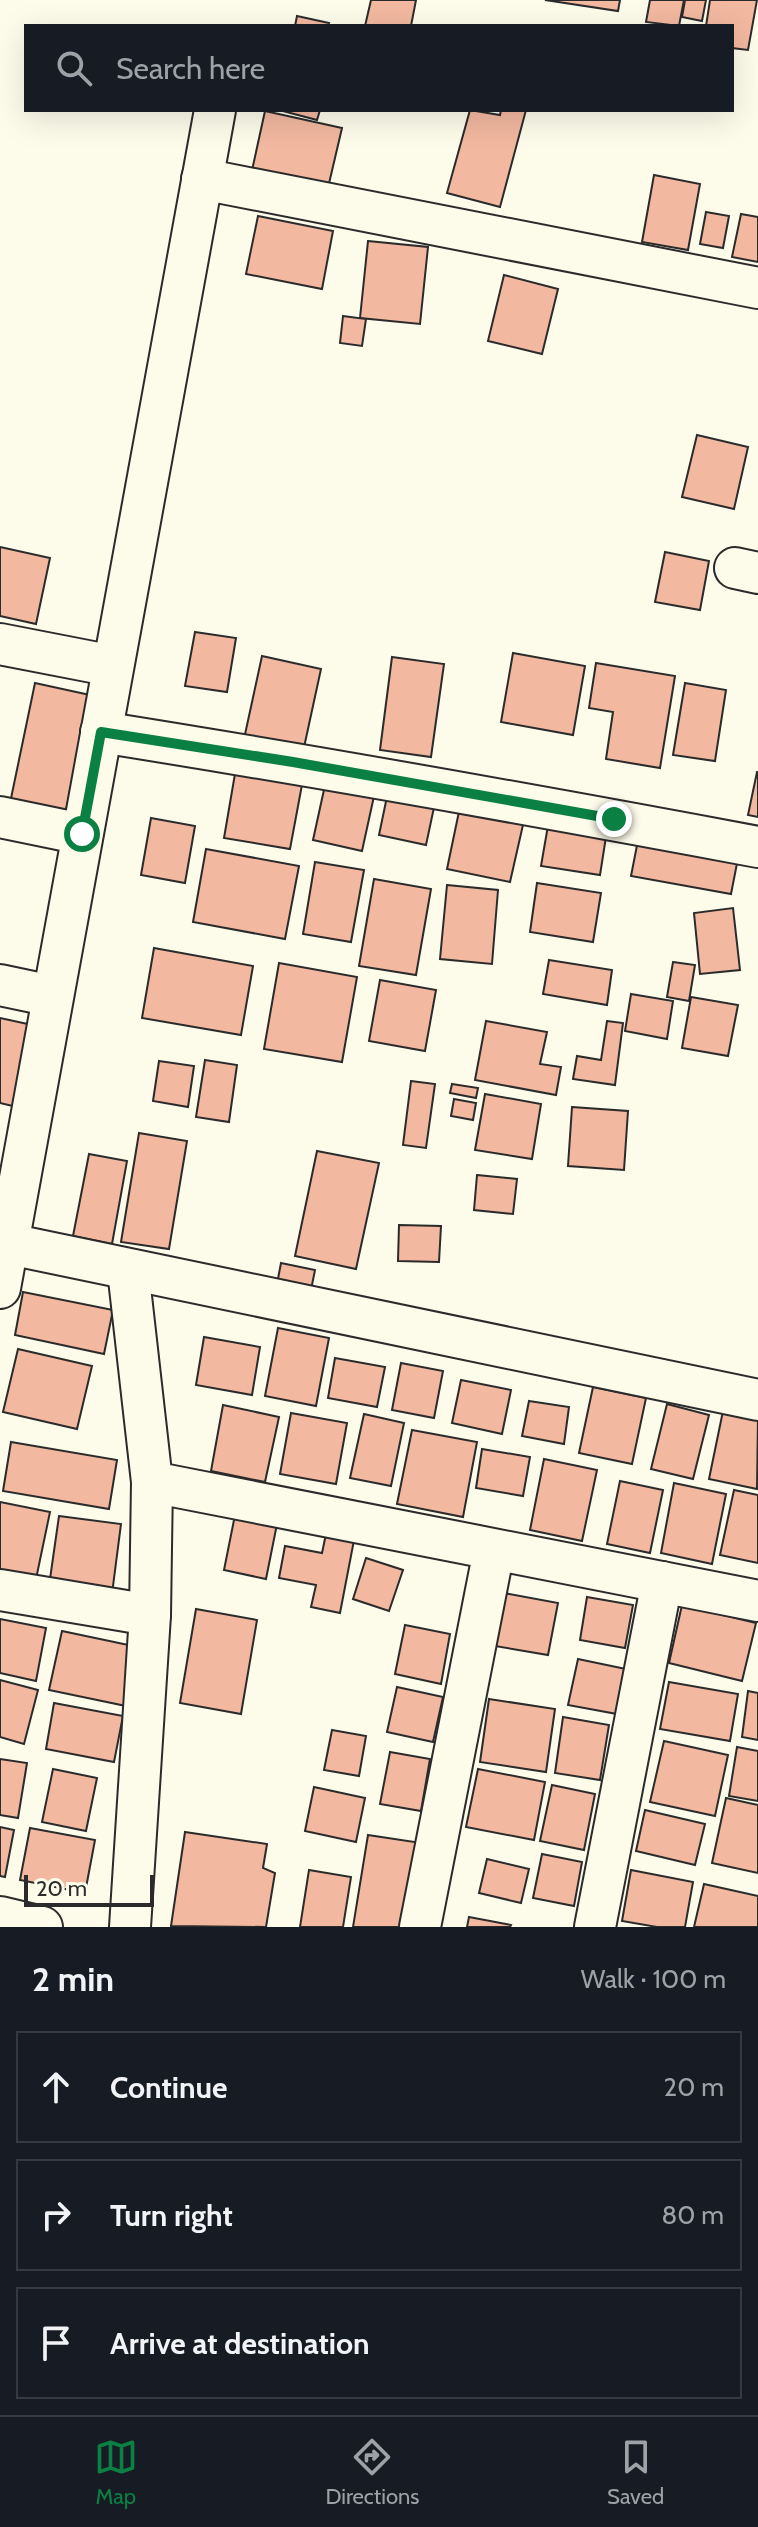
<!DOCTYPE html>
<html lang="en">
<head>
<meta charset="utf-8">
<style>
  :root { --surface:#171b24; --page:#20242c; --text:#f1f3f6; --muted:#9ea1a6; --line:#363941; --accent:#0b8043 }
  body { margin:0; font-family:Cabin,sans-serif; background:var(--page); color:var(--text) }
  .scale { position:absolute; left:24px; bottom:20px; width:130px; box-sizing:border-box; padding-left:8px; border:4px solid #2b2b2b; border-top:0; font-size:22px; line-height:28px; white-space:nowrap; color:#2b2b2b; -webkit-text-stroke:6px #fdfbea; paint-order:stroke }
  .stop { position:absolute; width:24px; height:24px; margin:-18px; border:6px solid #0b8043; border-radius:50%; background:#fff }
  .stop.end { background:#0b8043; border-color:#fff; box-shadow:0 2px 8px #0008 }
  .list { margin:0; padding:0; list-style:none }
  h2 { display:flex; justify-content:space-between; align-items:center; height:104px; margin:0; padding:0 32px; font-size:34px }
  h2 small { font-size:26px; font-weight:400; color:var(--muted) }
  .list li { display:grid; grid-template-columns:52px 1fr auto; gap:24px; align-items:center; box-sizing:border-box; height:112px; margin:0 16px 16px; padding:0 16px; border:2px solid var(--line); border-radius:0px }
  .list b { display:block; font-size:30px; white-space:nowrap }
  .list em { font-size:26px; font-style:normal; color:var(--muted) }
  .icon { flex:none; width:44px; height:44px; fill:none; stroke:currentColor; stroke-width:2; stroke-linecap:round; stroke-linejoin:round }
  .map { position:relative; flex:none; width:758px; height:1927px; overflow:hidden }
  .search { position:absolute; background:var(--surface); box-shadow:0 8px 32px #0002; left:24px; right:24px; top:24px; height:88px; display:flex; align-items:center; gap:20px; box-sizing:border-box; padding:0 28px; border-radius:0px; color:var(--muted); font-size:30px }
  .sheet { height:488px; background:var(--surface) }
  nav { display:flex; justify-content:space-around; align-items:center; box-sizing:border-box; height:112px; border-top:2px solid var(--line); background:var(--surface); font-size:22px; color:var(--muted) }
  nav a { display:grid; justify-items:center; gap:4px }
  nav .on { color:var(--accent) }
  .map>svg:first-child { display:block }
  .building { fill:#f2b8a0; stroke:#2b2b2b; stroke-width:2 }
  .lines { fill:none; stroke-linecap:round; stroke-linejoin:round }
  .street-casing { stroke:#2b2b2b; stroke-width:44 }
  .street { stroke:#fdfbea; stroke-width:40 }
  .route { stroke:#0b8043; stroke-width:10 }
</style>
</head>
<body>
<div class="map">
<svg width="758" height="1927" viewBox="0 0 758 1927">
  <rect width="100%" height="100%" fill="#fdfbea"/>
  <g class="building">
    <polygon points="371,0 416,0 411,26 365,26"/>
    <polygon points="545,0 620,0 618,11"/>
    <polygon points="650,0 684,0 679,26 646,22"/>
    <polygon points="685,0 706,0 702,21 682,17"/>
    <polygon points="710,0 757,0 748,50 732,48 732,26 706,26"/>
    <polygon points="297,16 329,23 328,26 295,26"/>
    <polygon points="279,110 320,110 317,120"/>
    <polygon points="470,110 500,115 501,110 526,110 500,207 447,193"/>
    <polygon points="265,111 342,128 327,192 251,175"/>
    <polygon points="654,175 700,184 688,250 642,242"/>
    <polygon points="706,212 729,216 723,248 700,244"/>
    <polygon points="741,214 758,217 758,262 732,257"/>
    <polygon points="258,216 333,231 322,289 246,274"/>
    <polygon points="368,241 428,247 420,324 360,318"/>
    <polygon points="504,275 558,289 542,354 488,341"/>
    <polygon points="343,316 366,319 362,346 340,343"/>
    <polygon points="697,435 748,447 734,509 682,497"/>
    <polygon points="0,547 50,558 36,624 0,616"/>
    <polygon points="665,552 709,561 700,610 655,602"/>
    <polygon points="195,632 236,638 227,692 185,686"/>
    <polygon points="513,653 585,666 573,735 501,722"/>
    <polygon points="262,656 321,669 303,752 244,739"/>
    <polygon points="392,657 444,664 431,757 380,750"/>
    <polygon points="596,663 675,676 660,768 606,759 613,712 589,708"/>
    <polygon points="35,683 90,695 64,820 9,808"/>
    <polygon points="685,683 726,690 715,761 673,755"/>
    <polygon points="237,762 304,774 290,849 224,838"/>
    <polygon points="757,772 758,772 758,817 748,815"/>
    <polygon points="327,776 376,787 362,851 313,840"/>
    <polygon points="389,787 436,798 426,845 379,835"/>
    <polygon points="461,802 525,816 510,882 447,869"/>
    <polygon points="550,814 608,824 600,875 541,866"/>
    <polygon points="151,818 195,826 185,883 141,875"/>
    <polygon points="640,830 740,848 731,894 631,876"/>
    <polygon points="206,849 299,866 285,939 193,922"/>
    <polygon points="315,862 364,870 351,942 303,934"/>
    <polygon points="374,879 431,889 416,975 359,966"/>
    <polygon points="537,883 601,893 593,942 530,932"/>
    <polygon points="447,885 498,890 492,964 440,959"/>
    <polygon points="733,908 740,970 700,974 694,913"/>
    <polygon points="154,948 253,966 241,1035 142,1018"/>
    <polygon points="549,960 612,970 607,1005 543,994"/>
    <polygon points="673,962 695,965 689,1001 667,997"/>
    <polygon points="279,963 357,977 342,1062 264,1049"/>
    <polygon points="380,980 436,990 425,1051 369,1041"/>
    <polygon points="631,994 673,1001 667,1039 625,1031"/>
    <polygon points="691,997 738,1005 728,1056 682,1048"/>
    <polygon points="0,1018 37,1026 21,1108 0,1103"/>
    <polygon points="486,1021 547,1032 540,1064 561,1067 556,1095 475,1080"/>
    <polygon points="607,1021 623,1023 615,1085 573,1079 577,1056 601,1060"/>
    <polygon points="205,1060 237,1065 229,1122 196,1117"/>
    <polygon points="159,1061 194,1066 188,1107 153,1101"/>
    <polygon points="411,1081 435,1084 426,1148 403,1145"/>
    <polygon points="452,1084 478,1088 476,1098 450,1093"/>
    <polygon points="485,1094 541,1104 532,1159 475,1150"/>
    <polygon points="454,1099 476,1103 473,1120 451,1116"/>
    <polygon points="572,1107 628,1111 624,1170 568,1166"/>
    <polygon points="139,1133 187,1141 169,1249 121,1242"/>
    <polygon points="317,1151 379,1163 356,1269 295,1256"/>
    <polygon points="89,1154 127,1161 112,1244 73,1236"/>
    <polygon points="477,1175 517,1179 513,1214 474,1210"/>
    <polygon points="399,1225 441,1226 439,1262 398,1261"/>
    <polygon points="281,1263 315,1270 311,1290 277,1284"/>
    <polygon points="23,1292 113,1310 104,1354 15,1335"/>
    <polygon points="278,1328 329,1338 316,1406 265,1396"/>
    <polygon points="204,1337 260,1347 252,1395 196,1385"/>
    <polygon points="18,1349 92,1366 77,1429 3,1412"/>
    <polygon points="335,1358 385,1367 377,1407 328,1398"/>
    <polygon points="401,1363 443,1371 434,1418 392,1410"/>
    <polygon points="461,1380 511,1390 502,1434 452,1423"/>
    <polygon points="593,1387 646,1398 632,1464 579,1453"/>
    <polygon points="529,1401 569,1407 564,1444 522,1436"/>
    <polygon points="667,1404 709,1415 693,1479 651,1469"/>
    <polygon points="223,1405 279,1417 265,1482 211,1471"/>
    <polygon points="723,1411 758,1418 757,1489 709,1479"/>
    <polygon points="291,1413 347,1423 336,1484 280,1474"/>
    <polygon points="364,1414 404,1423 391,1486 350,1478"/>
    <polygon points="412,1430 477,1442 463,1517 397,1504"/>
    <polygon points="11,1442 117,1460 109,1509 3,1491"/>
    <polygon points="482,1449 530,1457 523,1496 476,1488"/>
    <polygon points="544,1459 597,1470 582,1541 530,1530"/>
    <polygon points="620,1481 663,1490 650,1553 607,1544"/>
    <polygon points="674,1483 726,1494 712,1564 661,1553"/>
    <polygon points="734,1490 758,1495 758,1563 720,1555"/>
    <polygon points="0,1502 50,1512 36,1579 0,1572"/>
    <polygon points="236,1510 278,1519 266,1579 224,1570"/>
    <polygon points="59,1516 121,1524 112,1594 49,1586"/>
    <polygon points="327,1529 355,1535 340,1613 311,1607 316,1585 279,1578 285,1546 322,1553"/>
    <polygon points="366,1558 403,1570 389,1611 353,1599"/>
    <polygon points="504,1593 558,1603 548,1655 495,1646"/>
    <polygon points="587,1597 633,1605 625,1648 580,1640"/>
    <polygon points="682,1605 756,1623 742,1681 669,1663"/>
    <polygon points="196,1609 257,1620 241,1714 180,1703"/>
    <polygon points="0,1619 46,1628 36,1681 0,1673"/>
    <polygon points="405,1625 450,1634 441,1684 395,1674"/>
    <polygon points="62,1631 138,1647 126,1706 49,1690"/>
    <polygon points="578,1659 626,1669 617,1714 568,1705"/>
    <polygon points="0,1680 38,1690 24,1744 0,1737"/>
    <polygon points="669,1682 738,1694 730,1741 660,1729"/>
    <polygon points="397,1687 443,1697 433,1742 387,1732"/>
    <polygon points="748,1691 758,1693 758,1740 742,1737"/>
    <polygon points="489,1699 555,1709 546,1772 480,1762"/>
    <polygon points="54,1703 123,1716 114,1762 46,1749"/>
    <polygon points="563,1717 609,1725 600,1780 555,1773"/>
    <polygon points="332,1730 366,1736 359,1776 324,1770"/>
    <polygon points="664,1741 728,1755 715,1816 650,1802"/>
    <polygon points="737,1747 758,1751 758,1801 729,1796"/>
    <polygon points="390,1752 430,1759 421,1811 380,1804"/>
    <polygon points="0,1759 27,1763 18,1818 0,1815"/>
    <polygon points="53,1769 97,1778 86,1831 42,1822"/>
    <polygon points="478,1769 545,1782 534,1840 466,1827"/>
    <polygon points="552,1785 595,1794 584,1850 540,1841"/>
    <polygon points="314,1787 365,1798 356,1842 305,1831"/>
    <polygon points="726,1798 758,1805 758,1873 712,1863"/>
    <polygon points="645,1810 705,1824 695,1865 636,1851"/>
    <polygon points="0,1827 14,1830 5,1877 0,1876"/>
    <polygon points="30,1828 95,1840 85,1893 20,1880"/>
    <polygon points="185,1832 267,1844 263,1868 275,1873 266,1927 171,1926"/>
    <polygon points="368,1835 428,1844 415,1927 353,1927"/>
    <polygon points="542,1854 582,1862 574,1906 533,1898"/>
    <polygon points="487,1859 529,1869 521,1903 479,1893"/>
    <polygon points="309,1870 351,1877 343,1927 300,1927"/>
    <polygon points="631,1870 693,1882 685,1927 657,1927 622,1921"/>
    <polygon points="704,1884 758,1896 758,1927 694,1927"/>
    <polygon points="469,1917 511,1925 510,1927 467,1927"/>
  </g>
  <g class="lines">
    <g class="street-casing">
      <g id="street">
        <polyline points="202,179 758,288"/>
        <polyline points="735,568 758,573"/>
        <polyline points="0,644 113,666"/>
        <path d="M101,732C321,767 539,806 758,847"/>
        <polyline points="0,817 82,834"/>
        <polyline points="0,985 52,996"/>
        <polyline points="0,1242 758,1400"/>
        <polyline points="128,1270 152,1482 150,1615 130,1927"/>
        <polyline points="0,1288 215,110"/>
        <polyline points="152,1482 758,1601"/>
        <polyline points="0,1590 150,1615"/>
        <polyline points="0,1917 42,1927"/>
        <polyline points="420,1927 494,1550"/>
        <polyline points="595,1927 662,1582"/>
      </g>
    </g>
    <use href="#street" class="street"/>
  </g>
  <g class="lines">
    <polyline class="route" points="82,834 101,732 293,762 614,819"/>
  </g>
</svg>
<div class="scale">20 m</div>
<div class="stop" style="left:82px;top:834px"></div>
<div class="stop end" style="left:614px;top:819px"></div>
<div class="search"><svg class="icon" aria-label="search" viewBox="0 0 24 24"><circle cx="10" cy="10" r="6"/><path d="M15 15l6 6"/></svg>Search here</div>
</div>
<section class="sheet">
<h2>2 min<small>Walk · 100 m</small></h2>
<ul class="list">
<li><svg class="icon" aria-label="ahead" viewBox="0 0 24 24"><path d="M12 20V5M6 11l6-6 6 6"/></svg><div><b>Continue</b></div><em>20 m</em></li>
<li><svg class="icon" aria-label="right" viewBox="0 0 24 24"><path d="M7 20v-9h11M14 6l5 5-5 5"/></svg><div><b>Turn right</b></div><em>80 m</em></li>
<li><svg class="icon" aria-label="arrive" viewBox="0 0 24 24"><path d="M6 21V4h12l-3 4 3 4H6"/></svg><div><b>Arrive at destination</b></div></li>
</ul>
</section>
<nav>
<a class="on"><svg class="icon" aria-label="map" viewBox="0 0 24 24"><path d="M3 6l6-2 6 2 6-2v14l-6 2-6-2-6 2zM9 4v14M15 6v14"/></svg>Map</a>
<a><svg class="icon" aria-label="directions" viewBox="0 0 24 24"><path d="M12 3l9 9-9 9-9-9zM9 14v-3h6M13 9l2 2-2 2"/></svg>Directions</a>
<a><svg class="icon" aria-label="saved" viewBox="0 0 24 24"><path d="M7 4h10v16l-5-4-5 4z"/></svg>Saved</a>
</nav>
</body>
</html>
